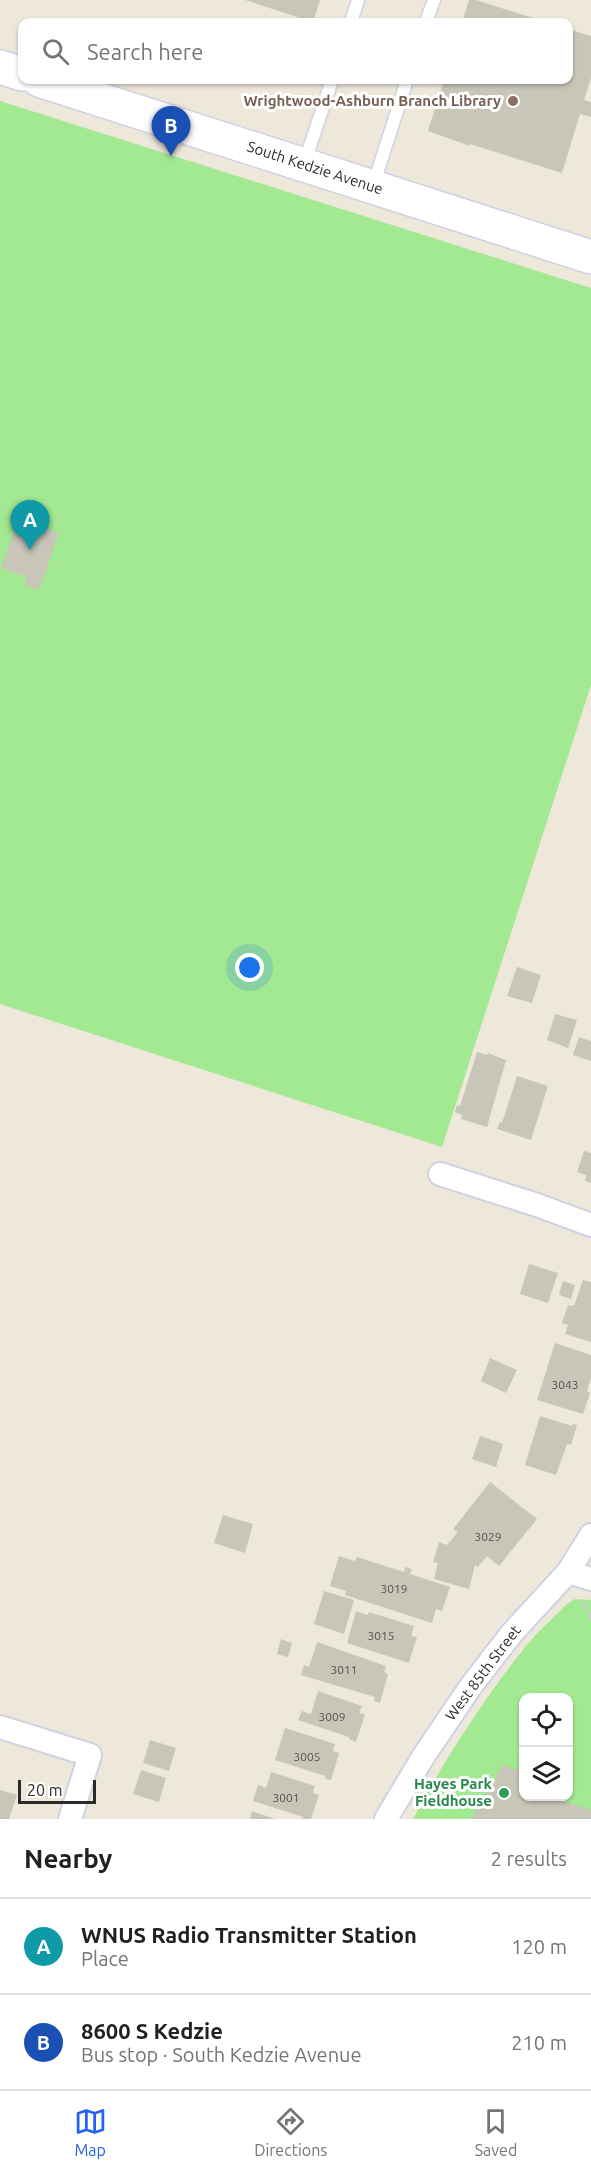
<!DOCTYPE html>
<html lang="en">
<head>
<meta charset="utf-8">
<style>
  :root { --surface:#fff; --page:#f6f6f6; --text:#202124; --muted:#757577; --line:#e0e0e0; --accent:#2563eb }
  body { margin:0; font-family:Ubuntu,sans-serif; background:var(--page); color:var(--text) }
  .controls { position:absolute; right:18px; bottom:18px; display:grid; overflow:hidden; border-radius:12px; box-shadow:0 2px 4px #0004 }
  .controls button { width:54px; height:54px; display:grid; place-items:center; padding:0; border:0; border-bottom:2px solid var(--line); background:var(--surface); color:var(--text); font:30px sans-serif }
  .scale { position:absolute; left:18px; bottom:15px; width:78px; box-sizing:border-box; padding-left:6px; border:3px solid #2a2a2a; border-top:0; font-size:16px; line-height:21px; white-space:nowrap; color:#2a2a2a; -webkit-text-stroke:4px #fff; paint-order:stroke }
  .you { position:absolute; left:250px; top:968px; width:21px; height:21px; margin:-15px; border:4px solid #fff; border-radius:50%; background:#1a73e8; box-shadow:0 0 0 9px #1a73e833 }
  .badge { display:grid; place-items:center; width:39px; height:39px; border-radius:50%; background:var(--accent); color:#fff; font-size:20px; font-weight:700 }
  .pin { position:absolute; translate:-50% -50px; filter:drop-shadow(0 2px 3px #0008) }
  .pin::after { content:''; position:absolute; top:32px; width:21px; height:18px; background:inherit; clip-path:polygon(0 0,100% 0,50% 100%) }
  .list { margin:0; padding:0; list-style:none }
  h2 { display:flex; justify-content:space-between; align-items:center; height:78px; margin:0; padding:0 24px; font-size:26px }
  h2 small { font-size:20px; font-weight:400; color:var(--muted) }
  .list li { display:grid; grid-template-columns:39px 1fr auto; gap:18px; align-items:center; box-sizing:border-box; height:96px; padding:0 24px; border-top:2px solid var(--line) }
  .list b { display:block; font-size:22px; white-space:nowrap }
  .list p { margin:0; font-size:20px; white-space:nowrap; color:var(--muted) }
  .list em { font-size:20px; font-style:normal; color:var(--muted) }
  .icon { flex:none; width:33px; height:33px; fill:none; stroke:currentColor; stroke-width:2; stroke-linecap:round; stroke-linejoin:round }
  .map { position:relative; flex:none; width:591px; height:1819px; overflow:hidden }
  .search { position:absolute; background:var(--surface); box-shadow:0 2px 4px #0004; left:18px; right:18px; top:18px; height:66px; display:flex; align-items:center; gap:15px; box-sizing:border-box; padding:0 21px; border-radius:12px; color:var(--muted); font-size:22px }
  .sheet { height:270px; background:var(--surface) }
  nav { display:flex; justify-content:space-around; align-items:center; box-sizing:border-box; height:84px; border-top:2px solid var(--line); background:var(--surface); font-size:16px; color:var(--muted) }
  nav a { display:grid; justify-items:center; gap:3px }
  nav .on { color:var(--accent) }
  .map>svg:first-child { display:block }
  .green { fill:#a3e992; fill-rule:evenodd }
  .building { fill:#c8c6b9 }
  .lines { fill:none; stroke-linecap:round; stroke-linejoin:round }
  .service-casing { stroke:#d0d1e4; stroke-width:15 }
  .minor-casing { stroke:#d0d1e4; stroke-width:26 }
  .secondary-casing { stroke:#d0d1e4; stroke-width:36 }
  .path { stroke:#ccc; stroke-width:4; stroke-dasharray:4.5 3; stroke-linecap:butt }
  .service { stroke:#fff; stroke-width:12 }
  .minor { stroke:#fff; stroke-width:22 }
  .secondary { stroke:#fff; stroke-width:33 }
  .education-dot { fill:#8d6e63; stroke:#fff; stroke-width:2 }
  .leisure-dot { fill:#2e9e5b; stroke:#fff; stroke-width:2 }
  .labels { text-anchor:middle; stroke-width:6; stroke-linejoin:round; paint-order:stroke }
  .number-label { font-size:12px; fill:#52514e }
  .education-label { font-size:15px; font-weight:bold; fill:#785e54; stroke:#fff; text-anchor:end }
  .street-label { font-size:15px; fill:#2a2a2a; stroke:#fff }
  .leisure-label { font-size:15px; font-weight:bold; fill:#27864d; stroke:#fff; text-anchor:end }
</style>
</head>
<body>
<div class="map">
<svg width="591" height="1819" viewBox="0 0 591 1819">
  <rect width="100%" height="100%" fill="#ede8da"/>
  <g class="green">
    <polygon points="0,101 591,288 591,685 442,1147 0,1004"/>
    <path d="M575,1599L591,1600V1819H413C444,1761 481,1703 522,1651C535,1634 552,1619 567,1604ZM524,1698H568V1796H524Z"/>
  </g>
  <g class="building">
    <polygon points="245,0 320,0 313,22"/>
    <polygon points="469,0 476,0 546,22 462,22"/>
    <polygon points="568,29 591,36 591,78 584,100 591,102 591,117 580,114 562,173 470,144 470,146 428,131 444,80 568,80"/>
    <polygon points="25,520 59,533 39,590 24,585 27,577 1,568 14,531 21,533"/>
    <polygon points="517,967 541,975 532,1003 507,996"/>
    <polygon points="555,1014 577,1020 568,1048 547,1040"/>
    <polygon points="579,1037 591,1041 591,1061 573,1055"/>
    <polygon points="477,1052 487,1055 488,1053 506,1060 487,1127 461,1119 462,1115 455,1112 457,1105 460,1106"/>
    <polygon points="517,1076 548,1086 531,1140 497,1129 500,1122 502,1123"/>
    <polygon points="584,1151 591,1153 591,1183 585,1181 586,1175 577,1172"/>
    <polygon points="529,1264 558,1273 548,1303 520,1294"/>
    <polygon points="583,1280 591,1282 591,1342 565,1334 568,1325 562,1323 568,1305 574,1306"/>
    <polygon points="563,1281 575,1285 571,1299 559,1295"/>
    <polygon points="555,1343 591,1355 591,1378 587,1391 590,1393 583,1414 537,1400"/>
    <polygon points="490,1358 517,1370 506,1393 481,1381"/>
    <polygon points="540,1416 572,1426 573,1424 577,1425 571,1445 567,1444 556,1475 525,1465"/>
    <polygon points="480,1436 503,1444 496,1467 472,1459"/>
    <polygon points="490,1482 537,1519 499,1566 487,1556 478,1567 475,1565 469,1589 434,1579 438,1563 433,1562 439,1542 447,1545 458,1532 453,1529"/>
    <polygon points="223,1515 253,1524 245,1553 214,1543"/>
    <polygon points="339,1556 355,1561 357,1557 404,1572 405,1567 412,1569 410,1574 450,1587 442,1611 436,1609 432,1623 345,1595 346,1591 330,1586"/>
    <polygon points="324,1591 354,1600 344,1634 314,1624"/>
    <polygon points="356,1611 368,1615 369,1612 414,1626 411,1636 417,1637 409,1663 347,1643"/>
    <polygon points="281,1639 292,1643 288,1657 277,1654"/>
    <polygon points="317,1642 386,1666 384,1672 388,1674 380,1703 374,1701 375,1697 301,1675 304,1665 309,1667"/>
    <polygon points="318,1691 362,1706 359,1713 365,1714 356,1742 349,1739 349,1737 298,1720 302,1711 311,1714"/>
    <polygon points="285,1728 335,1744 333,1751 339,1753 331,1780 325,1779 325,1776 275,1760"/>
    <polygon points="150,1740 176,1748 169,1771 143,1763"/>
    <polygon points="503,1765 524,1772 521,1797 531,1801 534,1796 548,1796 591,1810 591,1819 471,1819"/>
    <polygon points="141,1770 166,1778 159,1802 133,1794"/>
    <polygon points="271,1772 315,1786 313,1793 319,1795 311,1819 302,1819 303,1817 253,1801 258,1785 266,1788"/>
    <polygon points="0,1790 17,1795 9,1819 0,1819"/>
    <polygon points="252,1811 275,1819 250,1819"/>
  </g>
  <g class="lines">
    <g class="service-casing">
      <g id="service">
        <polyline points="351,22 358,0"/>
        <polyline points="426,22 434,0"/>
        <polyline points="304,164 332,80"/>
        <polyline points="373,186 407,80"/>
      </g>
    </g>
    <g class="minor-casing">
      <g id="minor">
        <polyline points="440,1174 537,1205 591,1225"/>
        <polyline points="568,1572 591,1579"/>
        <polyline points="0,1727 90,1755 70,1819"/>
        <polyline points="386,1819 423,1757 471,1686 512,1633 568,1572 591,1535"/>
      </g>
    </g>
    <g class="secondary-casing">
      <g id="secondary">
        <polyline points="0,67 22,74"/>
        <polyline points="39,80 591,257"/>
      </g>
    </g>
    <polyline class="path" points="582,1601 591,1619"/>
    <use href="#service" class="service"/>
    <use href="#minor" class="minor"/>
    <use href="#secondary" class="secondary"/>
  </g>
  <circle class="education-dot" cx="513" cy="101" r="6"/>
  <circle class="leisure-dot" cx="504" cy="1793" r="6"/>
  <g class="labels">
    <g class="number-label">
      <text x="565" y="1389">3043</text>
      <text x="488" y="1541">3029</text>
      <text x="394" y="1593">3019</text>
      <text x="381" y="1640">3015</text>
      <text x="344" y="1674">3011</text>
      <text x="332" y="1721">3009</text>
      <text x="307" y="1761">3005</text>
      <text x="286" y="1802">3001</text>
    </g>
    <g class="education-label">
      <text x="501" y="106">Wrightwood-Ashburn Branch Library</text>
    </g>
    <g class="street-label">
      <text transform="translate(315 168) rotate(18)" y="5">South Kedzie Avenue</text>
      <text transform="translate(483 1673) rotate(-53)" y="5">West 85th Street</text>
    </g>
    <g class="leisure-label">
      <text x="492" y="1789">Hayes Park<tspan x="492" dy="17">Fieldhouse</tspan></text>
    </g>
  </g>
</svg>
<div class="controls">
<button><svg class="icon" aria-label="locate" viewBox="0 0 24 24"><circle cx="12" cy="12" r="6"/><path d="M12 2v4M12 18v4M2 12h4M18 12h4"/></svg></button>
<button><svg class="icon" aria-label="layers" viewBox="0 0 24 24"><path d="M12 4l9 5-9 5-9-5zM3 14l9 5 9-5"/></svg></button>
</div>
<div class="scale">20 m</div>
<div class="you"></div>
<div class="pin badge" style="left:30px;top:550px;background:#0f9aa8">A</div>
<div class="pin badge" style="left:171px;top:156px;background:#1a4fb4">B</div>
<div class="search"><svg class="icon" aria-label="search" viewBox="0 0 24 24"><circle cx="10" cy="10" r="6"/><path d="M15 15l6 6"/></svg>Search here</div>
</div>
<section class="sheet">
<h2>Nearby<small>2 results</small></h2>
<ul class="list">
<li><span class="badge" style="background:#0f9aa8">A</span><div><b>WNUS Radio Transmitter Station</b><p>Place</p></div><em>120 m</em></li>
<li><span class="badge" style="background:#1a4fb4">B</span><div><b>8600 S Kedzie</b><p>Bus stop · South Kedzie Avenue</p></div><em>210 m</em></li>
</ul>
</section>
<nav>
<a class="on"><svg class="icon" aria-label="map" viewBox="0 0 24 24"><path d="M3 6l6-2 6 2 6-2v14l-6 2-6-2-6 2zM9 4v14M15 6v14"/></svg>Map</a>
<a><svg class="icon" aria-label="directions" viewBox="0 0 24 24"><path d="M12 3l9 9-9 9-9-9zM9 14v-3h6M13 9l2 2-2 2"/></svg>Directions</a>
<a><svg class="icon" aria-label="saved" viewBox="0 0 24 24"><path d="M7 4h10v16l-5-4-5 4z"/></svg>Saved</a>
</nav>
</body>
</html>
